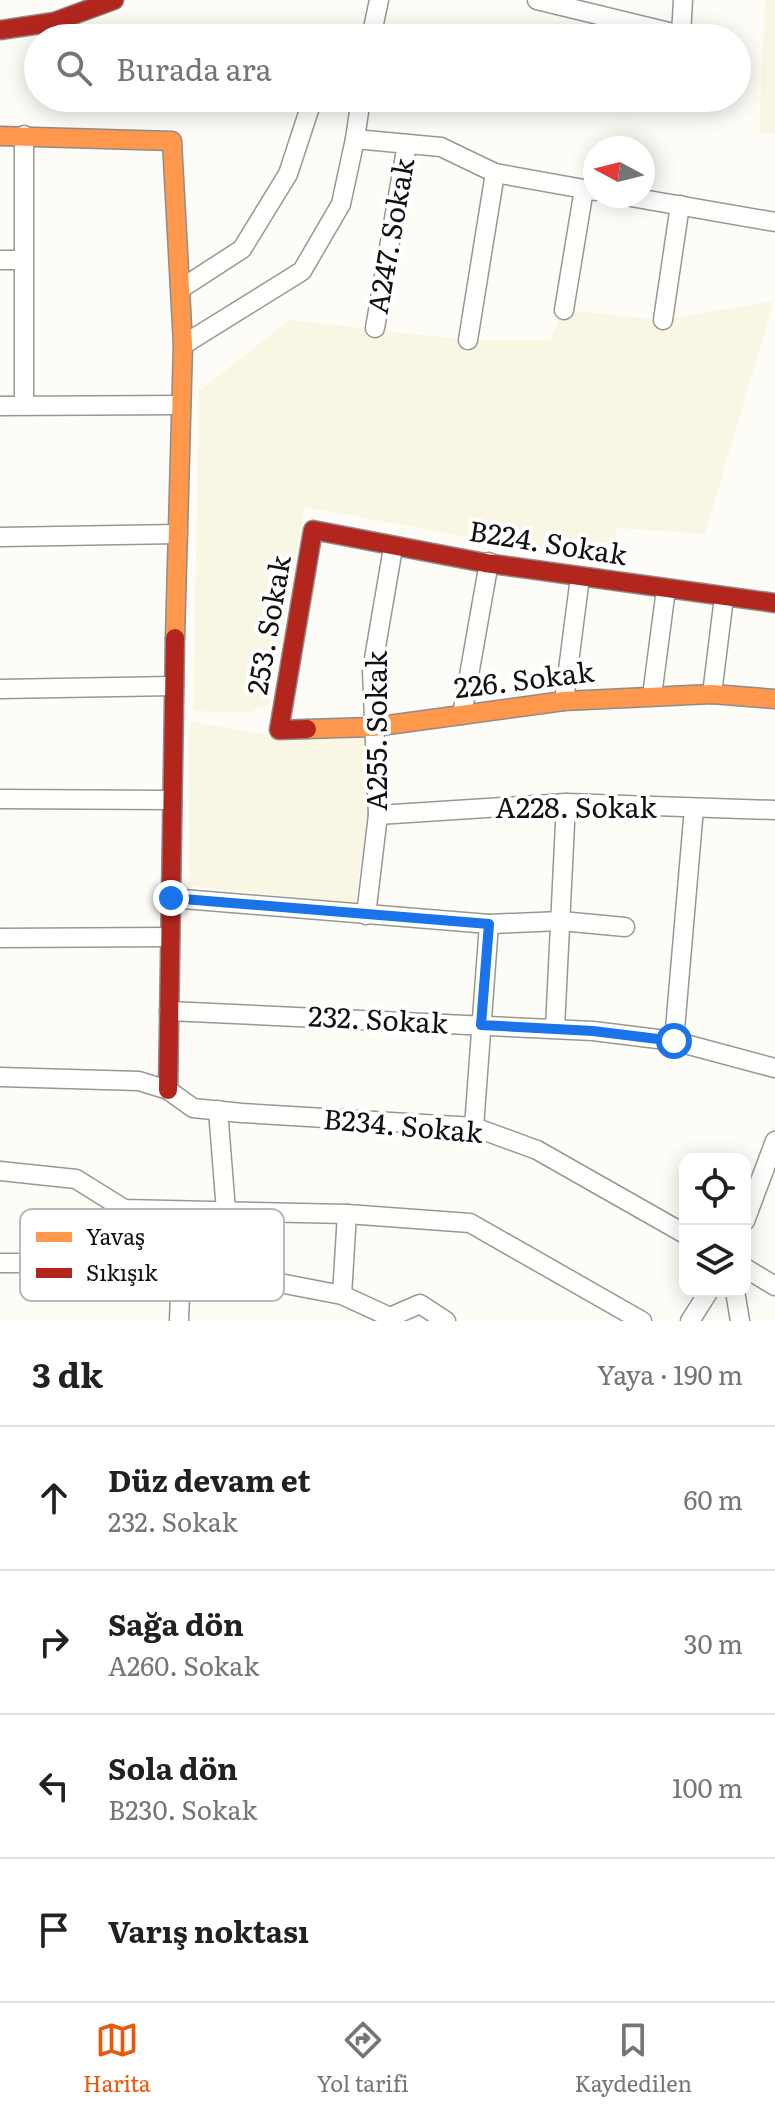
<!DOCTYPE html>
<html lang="tr">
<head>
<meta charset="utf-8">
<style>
  :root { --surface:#fff; --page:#f6f6f6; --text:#202124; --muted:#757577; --line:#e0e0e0; --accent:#ea580c }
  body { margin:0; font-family:Literata,serif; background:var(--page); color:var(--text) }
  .controls { position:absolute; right:24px; bottom:24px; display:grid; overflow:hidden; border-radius:16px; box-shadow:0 4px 20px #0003 }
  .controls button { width:72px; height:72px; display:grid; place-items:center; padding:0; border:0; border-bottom:2px solid var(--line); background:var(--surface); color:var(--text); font:40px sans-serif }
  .compass { position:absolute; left:583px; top:136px; width:72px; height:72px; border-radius:50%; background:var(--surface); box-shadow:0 4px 20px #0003; rotate:277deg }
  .stop { position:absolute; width:24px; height:24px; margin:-18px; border:6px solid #1a73e8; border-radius:50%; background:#fff }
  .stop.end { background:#1a73e8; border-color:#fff; box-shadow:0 2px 8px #0008 }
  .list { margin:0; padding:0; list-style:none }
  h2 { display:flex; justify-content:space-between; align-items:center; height:104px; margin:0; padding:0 32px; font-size:34px }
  h2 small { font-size:26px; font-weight:400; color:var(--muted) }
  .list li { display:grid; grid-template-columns:52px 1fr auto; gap:24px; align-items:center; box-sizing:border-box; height:144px; padding:0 32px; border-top:2px solid var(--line) }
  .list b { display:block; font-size:30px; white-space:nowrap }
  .list p { margin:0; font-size:26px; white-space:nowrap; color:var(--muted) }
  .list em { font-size:26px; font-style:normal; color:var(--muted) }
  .icon { flex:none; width:44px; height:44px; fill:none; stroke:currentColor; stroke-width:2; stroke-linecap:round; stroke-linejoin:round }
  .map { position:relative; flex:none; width:775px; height:1321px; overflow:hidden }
  .search { position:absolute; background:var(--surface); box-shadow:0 4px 20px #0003; left:24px; right:24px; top:24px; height:88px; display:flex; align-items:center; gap:20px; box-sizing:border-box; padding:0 28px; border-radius:44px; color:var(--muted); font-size:30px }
  .sheet { height:680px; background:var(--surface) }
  nav { display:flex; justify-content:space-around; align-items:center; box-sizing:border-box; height:112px; border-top:2px solid var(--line); background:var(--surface); font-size:22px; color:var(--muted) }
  nav a { display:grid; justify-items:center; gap:4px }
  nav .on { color:var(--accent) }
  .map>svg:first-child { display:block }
  .farmland { fill:#f9f7e4 }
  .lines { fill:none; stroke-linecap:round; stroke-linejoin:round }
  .street-casing { stroke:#979795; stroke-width:21 }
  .slow-casing { stroke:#8e8d8b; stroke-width:21 }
  .jam-casing { stroke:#8e8d8b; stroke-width:21 }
  .street { stroke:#fffffe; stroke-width:18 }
  .slow { stroke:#ff974d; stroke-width:18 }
  .jam { stroke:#b3261e; stroke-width:18 }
  .route { stroke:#1a73e8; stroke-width:10 }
  .labels { text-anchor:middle; stroke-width:8; stroke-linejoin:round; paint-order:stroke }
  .street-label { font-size:28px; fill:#111; stroke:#fff }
  .key { fill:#fff; stroke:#b8b8b8; stroke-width:2 }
  .key-label { font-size:22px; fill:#111 }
</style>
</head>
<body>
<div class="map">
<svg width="775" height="1321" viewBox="0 0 775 1321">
  <rect width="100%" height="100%" fill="#fdfcf7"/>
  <g class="farmland">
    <polygon points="765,0 775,0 775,133 759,133"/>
    <polygon points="774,301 705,534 616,528 613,564 305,507 269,705 250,712 193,711 199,391 289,320 468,340 550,340 564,310 663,320"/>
    <polygon points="190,721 275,736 367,737 367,820 355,903 189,886"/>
  </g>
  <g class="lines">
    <g class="street-casing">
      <g id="street">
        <polyline points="537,0 681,35 683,0"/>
        <polyline points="371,38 379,0"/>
        <polyline points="355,139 441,147 495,173 595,191"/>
        <polyline points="625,196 775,222"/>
        <polyline points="0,260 23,260"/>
        <polyline points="182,288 242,249 288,174 313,98"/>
        <polyline points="564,310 584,189"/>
        <polyline points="663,320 680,205"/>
        <polyline points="375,328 407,144"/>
        <polyline points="468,340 495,173"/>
        <polyline points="183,345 302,271 341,204 355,139 361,98"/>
        <polyline points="24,405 24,135"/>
        <polyline points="0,406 181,405"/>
        <polyline points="0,537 178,534"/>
        <polyline points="0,689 174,686"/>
        <polyline points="712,694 724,597"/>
        <polyline points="652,696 666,589"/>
        <polyline points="564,701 580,577"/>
        <polyline points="462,715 489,562"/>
        <polyline points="0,799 172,800"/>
        <polyline points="378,815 566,803 775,810"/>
        <polyline points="171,898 489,924 561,921 625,927"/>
        <polyline points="366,915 378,815 372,670 393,548"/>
        <polyline points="0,938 170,937"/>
        <polyline points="169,1011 593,1031 674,1041 775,1068"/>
        <polyline points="555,1028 566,803"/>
        <polyline points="674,1041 694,808"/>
        <polyline points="0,1077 139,1081 168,1090 193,1108 242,1113 474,1127 537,1150 685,1234"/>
        <polyline points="218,1110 226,1211 221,1272"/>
        <polyline points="474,1127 489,924"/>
        <polyline points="0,1171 76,1179 124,1209 347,1214 470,1223 642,1321"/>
        <polyline points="745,1221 775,1141"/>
        <polyline points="0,1263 181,1264 179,1321"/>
        <polyline points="181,1264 342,1295 390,1317 420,1304 446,1321"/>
        <polyline points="745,1268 775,1286"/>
        <polyline points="735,1291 740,1321"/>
        <polyline points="342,1295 347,1214"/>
        <polyline points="690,1321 709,1291"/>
      </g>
    </g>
    <g class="slow-casing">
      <g id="slow">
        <polyline points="0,136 172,141 183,345 175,638"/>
        <polyline points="307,729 373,727 564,701 712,694 775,699"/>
      </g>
    </g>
    <g class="jam-casing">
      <g id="jam">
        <polyline points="0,30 54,22 114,0"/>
        <polyline points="307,729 279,730 313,530 485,563 775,603"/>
        <polyline points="168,1090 175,638"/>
      </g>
    </g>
    <use href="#street" class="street"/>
    <use href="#slow" class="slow"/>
    <use href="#jam" class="jam"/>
  </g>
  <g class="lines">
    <polyline class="route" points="171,898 489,924 481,1025 593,1031 674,1041"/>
  </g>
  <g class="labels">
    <g class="street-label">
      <text transform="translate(391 236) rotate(-80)" y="10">A247. Sokak</text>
      <text transform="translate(548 543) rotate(9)" y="10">B224. Sokak</text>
      <text transform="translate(269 625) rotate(-80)" y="10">253. Sokak</text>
      <text transform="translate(524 680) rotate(-7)" y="10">226. Sokak</text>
      <text transform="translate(377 731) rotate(-90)" y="10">A255. Sokak</text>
      <text x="576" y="818">A228. Sokak</text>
      <text transform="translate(378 1020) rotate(3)" y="10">232. Sokak</text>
      <text transform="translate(403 1126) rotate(5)" y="10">B234. Sokak</text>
    </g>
  </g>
  <rect x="20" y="1209" width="264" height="92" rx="12" class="key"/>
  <rect x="36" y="1232" width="36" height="10" fill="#ff974d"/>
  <rect x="36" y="1268" width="36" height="10" fill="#b3261e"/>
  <g class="key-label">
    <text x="86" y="1245">Yavaş</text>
    <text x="86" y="1281">Sıkışık</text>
  </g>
</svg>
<div class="controls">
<button><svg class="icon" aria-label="locate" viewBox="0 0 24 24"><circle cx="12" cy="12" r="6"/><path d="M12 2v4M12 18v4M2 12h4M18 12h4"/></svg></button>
<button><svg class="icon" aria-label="layers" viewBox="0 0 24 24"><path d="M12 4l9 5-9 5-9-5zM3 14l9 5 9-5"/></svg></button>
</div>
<svg class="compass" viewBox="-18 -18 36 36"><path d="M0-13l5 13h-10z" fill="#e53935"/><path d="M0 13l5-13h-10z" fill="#757577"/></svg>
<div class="stop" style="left:674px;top:1041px"></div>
<div class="stop end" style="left:171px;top:898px"></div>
<div class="search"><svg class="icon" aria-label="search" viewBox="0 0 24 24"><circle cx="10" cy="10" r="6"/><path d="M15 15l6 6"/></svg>Burada ara</div>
</div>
<section class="sheet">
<h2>3 dk<small>Yaya · 190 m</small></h2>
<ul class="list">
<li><svg class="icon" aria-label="ahead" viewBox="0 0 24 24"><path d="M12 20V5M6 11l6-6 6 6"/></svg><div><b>Düz devam et</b><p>232. Sokak</p></div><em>60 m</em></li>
<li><svg class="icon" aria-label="right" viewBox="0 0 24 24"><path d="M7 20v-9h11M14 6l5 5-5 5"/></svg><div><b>Sağa dön</b><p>A260. Sokak</p></div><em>30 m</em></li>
<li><svg class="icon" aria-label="left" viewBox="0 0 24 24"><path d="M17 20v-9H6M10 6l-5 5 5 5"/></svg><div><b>Sola dön</b><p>B230. Sokak</p></div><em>100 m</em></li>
<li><svg class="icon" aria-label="arrive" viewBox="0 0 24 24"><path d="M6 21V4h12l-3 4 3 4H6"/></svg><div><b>Varış noktası</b></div></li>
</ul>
</section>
<nav>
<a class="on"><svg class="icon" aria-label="map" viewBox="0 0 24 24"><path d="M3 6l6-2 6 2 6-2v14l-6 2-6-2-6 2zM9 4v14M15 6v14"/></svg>Harita</a>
<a><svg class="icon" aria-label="directions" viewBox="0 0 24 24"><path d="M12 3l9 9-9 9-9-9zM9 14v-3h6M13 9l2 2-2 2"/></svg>Yol tarifi</a>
<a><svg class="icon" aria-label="saved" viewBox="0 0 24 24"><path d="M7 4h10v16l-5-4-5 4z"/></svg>Kaydedilen</a>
</nav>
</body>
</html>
